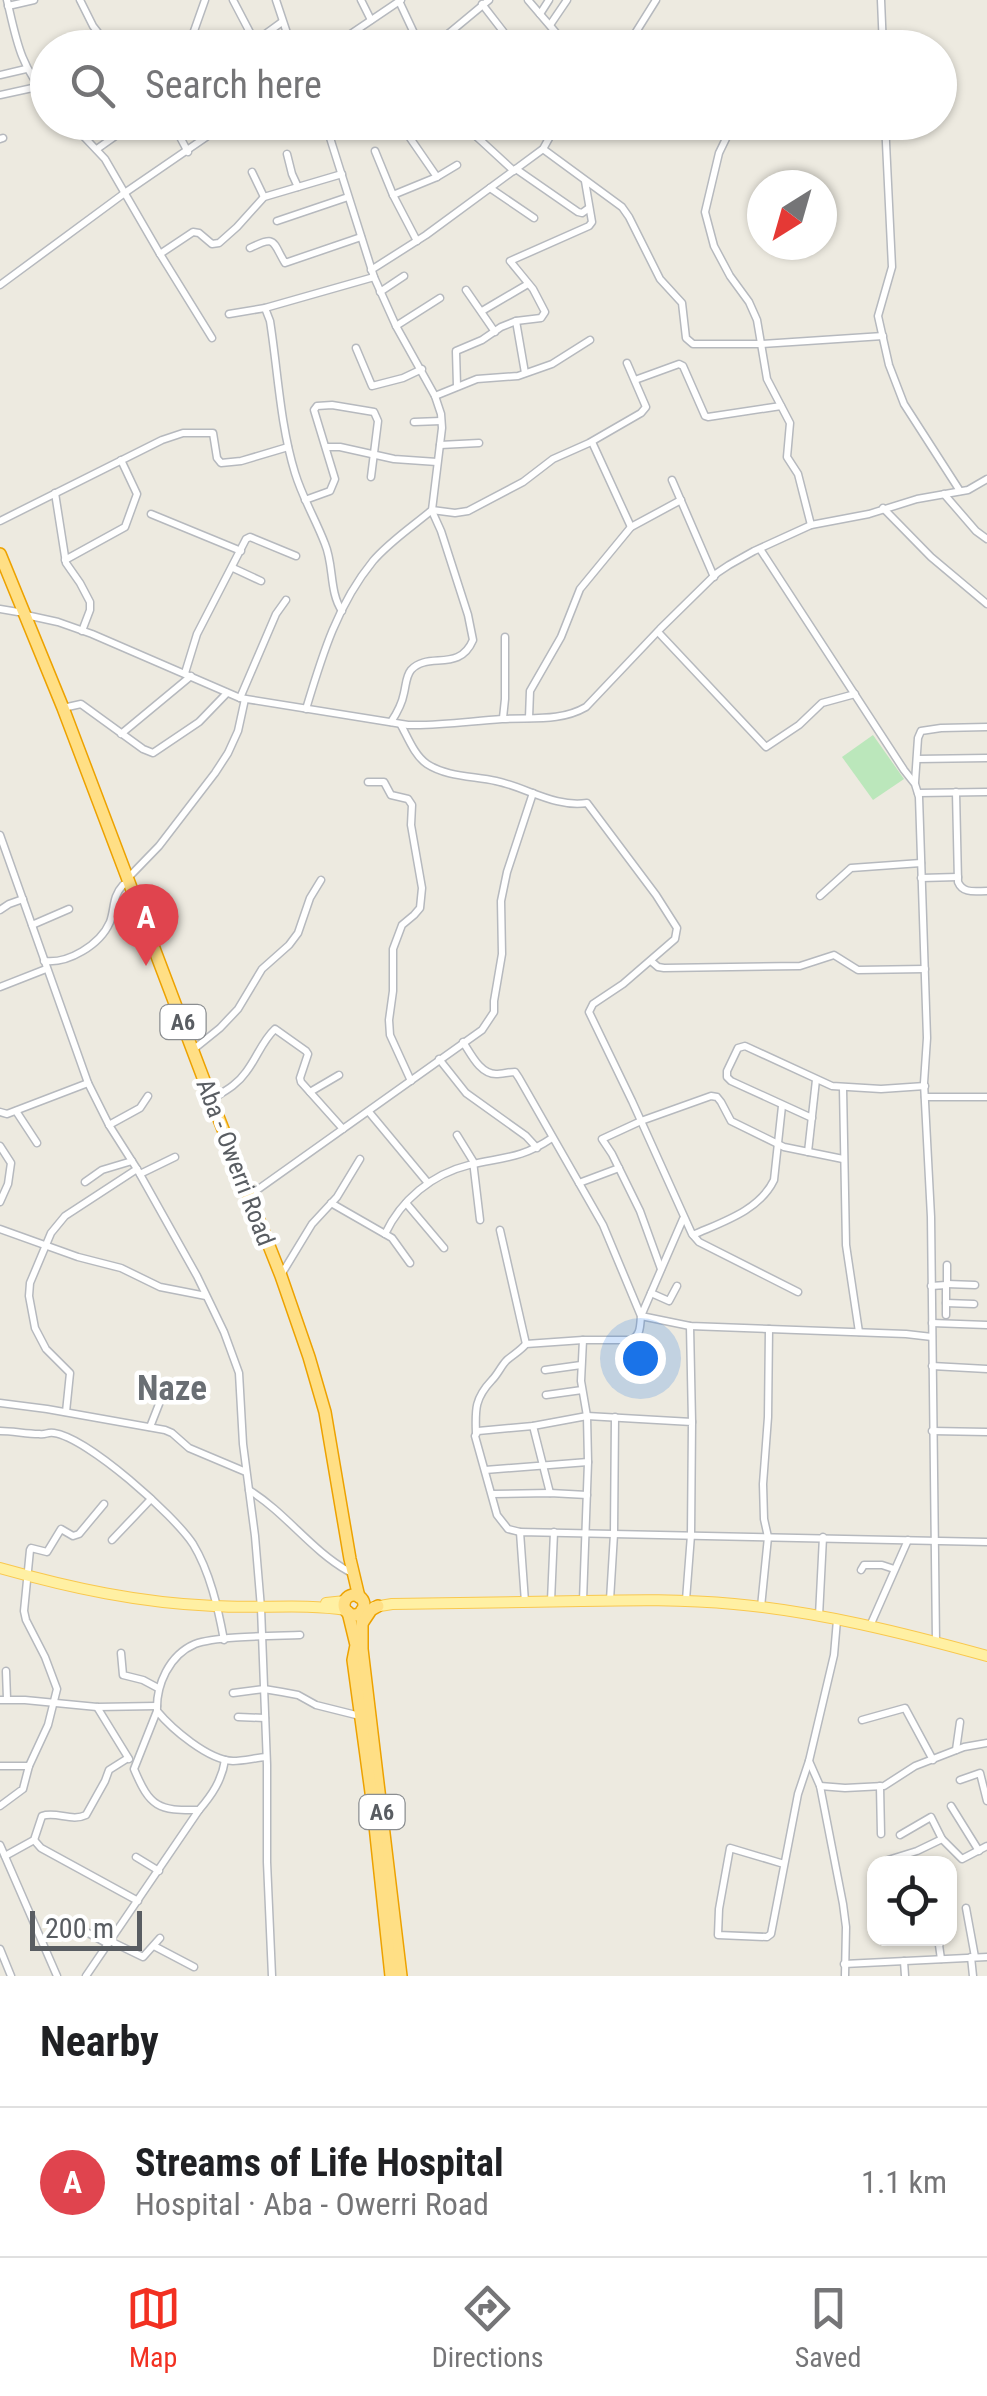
<!DOCTYPE html>
<html lang="en">
<head>
<meta charset="utf-8">
<style>
  :root { --surface:#fff; --page:#f6f6f6; --text:#202124; --muted:#757577; --line:#e0e0e0; --accent:#f23021 }
  body { margin:0; font-family:"Roboto Condensed",sans-serif; background:var(--page); color:var(--text) }
  .controls { position:absolute; right:30px; bottom:30px; display:grid; overflow:hidden; border-radius:20px; box-shadow:0 2px 8px #0004 }
  .controls button { width:90px; height:90px; display:grid; place-items:center; padding:0; border:0; border-bottom:2px solid var(--line); background:var(--surface); color:var(--text); font:50px sans-serif }
  .compass { position:absolute; left:747px; top:170px; width:90px; height:90px; border-radius:50%; background:var(--surface); box-shadow:0 2px 8px #0004; rotate:217deg }
  .scale { position:absolute; left:30px; bottom:25px; width:112px; box-sizing:border-box; padding-left:10px; border:5px solid #595d62; border-top:0; font-size:28px; line-height:35px; white-space:nowrap; color:#595d62; -webkit-text-stroke:8px #fff; paint-order:stroke }
  .you { position:absolute; left:640px; top:1358px; width:35px; height:35px; margin:-25px; border:8px solid #fff; border-radius:50%; background:#1a73e8; box-shadow:0 0 0 15px #1a73e833 }
  .badge { display:grid; place-items:center; width:65px; height:65px; border-radius:50%; background:var(--accent); color:#fff; font-size:32px; font-weight:700 }
  .pin { position:absolute; translate:-50% -82px; filter:drop-shadow(0 2px 5px #0008) }
  .pin::after { content:''; position:absolute; top:52px; width:35px; height:30px; background:inherit; clip-path:polygon(0 0,100% 0,50% 100%) }
  .list { margin:0; padding:0; list-style:none }
  h2 { display:flex; justify-content:space-between; align-items:center; height:130px; margin:0; padding:0 40px; font-size:42px }
  h2 small { font-size:32px; font-weight:400; color:var(--muted) }
  .list li { display:grid; grid-template-columns:65px 1fr auto; gap:30px; align-items:center; box-sizing:border-box; height:150px; padding:0 40px; border-top:2px solid var(--line) }
  .list b { display:block; font-size:38px; white-space:nowrap }
  .list p { margin:0; font-size:32px; white-space:nowrap; color:var(--muted) }
  .list em { font-size:32px; font-style:normal; color:var(--muted) }
  .icon { flex:none; width:55px; height:55px; fill:none; stroke:currentColor; stroke-width:2; stroke-linecap:round; stroke-linejoin:round }
  .map { position:relative; flex:none; width:987px; height:1976px; overflow:hidden }
  .search { position:absolute; background:var(--surface); box-shadow:0 2px 8px #0004; left:30px; right:30px; top:30px; height:110px; display:flex; align-items:center; gap:25px; box-sizing:border-box; padding:0 35px; border-radius:55px; color:var(--muted); font-size:38px }
  .sheet { height:280px; background:var(--surface) }
  nav { display:flex; justify-content:space-around; align-items:center; box-sizing:border-box; height:140px; border-top:2px solid var(--line); background:var(--surface); font-size:28px; color:var(--muted) }
  nav a { display:grid; justify-items:center; gap:5px }
  nav .on { color:var(--accent) }
  .map>svg:first-child { display:block }
  .grass { fill:#bbe7bb }
  .lines { fill:none; stroke-linecap:round; stroke-linejoin:round }
  .minor-casing { stroke:#b6b9be; stroke-width:9 }
  .major-casing { stroke:#f9c84e; stroke-width:12 }
  .highway-casing { stroke:#eda200; stroke-width:14 }
  .minor { stroke:#fff; stroke-width:6 }
  .major { stroke:#fff0a3; stroke-width:10 }
  .highway { stroke:#ffdf85; stroke-width:11 }
  .labels { text-anchor:middle; stroke-width:9; stroke-linejoin:round; paint-order:stroke }
  .shield { fill:#fff; stroke:#8b8e91; stroke-width:2.5 }
  .shield-label { font-size:22px; font-weight:bold; fill:#595d62 }
  .street-label { font-size:25px; fill:#595d62; stroke:#fff }
  .district-label { font-size:35px; font-weight:bold; fill:#6a6f74; stroke:#fff }
</style>
</head>
<body>
<div class="map">
<svg width="987" height="1976" viewBox="0 0 987 1976">
  <rect width="100%" height="100%" fill="#edeae0"/>
  <polygon class="grass" points="873,735 904,779 873,800 842,757"/>
  <g class="lines">
    <g class="minor-casing">
      <g id="minor">
        <path d="M7,0C16,38 20,67 48,97"/>
        <polyline points="80,0 93,26 110,48"/>
        <polyline points="233,0 255,42"/>
        <polyline points="276,0 292,48"/>
        <polyline points="361,0 371,20"/>
        <polyline points="528,0 569,48"/>
        <polyline points="881,0 883,48"/>
        <polyline points="399,1 421,48"/>
        <polyline points="482,4 516,48"/>
        <polyline points="8,6 34,0"/>
        <polyline points="540,14 549,0"/>
        <polyline points="550,25 567,0"/>
        <polyline points="448,34 459,48"/>
        <polyline points="188,48 205,0"/>
        <polyline points="246,48 282,22"/>
        <polyline points="330,48 401,0"/>
        <polyline points="423,48 448,34 489,0"/>
        <polyline points="626,48 656,0"/>
        <polyline points="0,75 26,69"/>
        <polyline points="0,95 37,87"/>
        <polyline points="70,122 105,159 160,254 212,338"/>
        <polyline points="172,122 188,152"/>
        <polyline points="399,122 437,177"/>
        <polyline points="466,122 477,137 514,171"/>
        <polyline points="734,122 719,153 705,212 714,246 730,276 749,302 757,320 767,379 790,423 787,457 798,474 811,525"/>
        <polyline points="885,122 892,267 878,316 889,365 904,404 960,491"/>
        <polyline points="477,137 489,122"/>
        <polyline points="0,139 3,138"/>
        <polyline points="97,149 135,122"/>
        <polyline points="543,149 622,207 629,217 660,279 682,303 686,338 693,344 761,344 883,336"/>
        <polyline points="375,151 393,195 417,241"/>
        <polyline points="287,154 292,174 298,187"/>
        <polyline points="516,169 578,212 582,213 589,208"/>
        <polyline points="252,172 264,197"/>
        <polyline points="490,188 534,218"/>
        <polyline points="393,195 437,177 457,165"/>
        <polyline points="277,221 348,197"/>
        <path d="M250,248C276,235 272,241 285,263L361,237"/>
        <polyline points="160,254 193,232 199,233 212,244 219,243 237,227 264,197 342,174"/>
        <polyline points="371,270 426,235 543,149 558,122"/>
        <polyline points="0,285 126,192 228,122"/>
        <polyline points="466,290 495,332"/>
        <polyline points="380,292 404,276"/>
        <path d="M265,308L270,321C278,372 280,424 295,473C303,499 316,520 325,544C334,565 329,592 342,611"/>
        <polyline points="482,311 528,284"/>
        <polyline points="229,314 265,308 374,277"/>
        <polyline points="516,321 541,318 545,312 533,289 510,261 589,226 592,222 585,181"/>
        <polyline points="396,326 440,298"/>
        <polyline points="356,348 372,386 403,378 422,369"/>
        <polyline points="635,380 679,364 683,366 705,416 708,417 781,406"/>
        <polyline points="457,386 456,351 482,340 501,327 516,321 525,373"/>
        <polyline points="435,396 477,379 518,376 552,364 590,340"/>
        <polyline points="414,422 441,421"/>
        <polyline points="592,442 631,527"/>
        <polyline points="440,445 479,443"/>
        <polyline points="327,447 340,447 394,459 437,462"/>
        <polyline points="672,480 714,577"/>
        <polyline points="55,493 66,563 80,583 90,602 90,610 82,631"/>
        <polyline points="944,494 976,531 987,539"/>
        <polyline points="305,500 330,491 335,479 314,410 317,406 332,405 374,412 378,421 371,477"/>
        <polyline points="883,508 931,557 987,604"/>
        <polyline points="432,510 455,513 468,511 523,482 553,459 589,443 641,413 646,407 627,363"/>
        <polyline points="151,514 241,551"/>
        <polyline points="0,521 162,440 183,433 213,433 217,458 221,463 241,461 288,447"/>
        <polyline points="760,549 904,770 915,784 919,797 927,1038 924,1083 931,1217 936,1642"/>
        <polyline points="65,560 125,527 137,494 121,460"/>
        <polyline points="233,568 261,581"/>
        <polyline points="0,609 18,612"/>
        <path d="M26,615L58,622L92,634L240,698L408,725C440,726 471,721 502,719C531,717 560,722 586,707L660,629L717,573L729,565L754,551L811,525L869,514L917,499L968,490L987,479"/>
        <polyline points="658,632 766,747 799,725 822,703 855,694"/>
        <polyline points="185,673 197,634 246,539 250,537 296,556"/>
        <polyline points="240,698 276,614 286,600"/>
        <polyline points="63,708 81,704 143,749 153,753 199,722 227,693"/>
        <path d="M306,709C322,656 337,605 373,561C389,542 413,526 432,510L442,428L441,414L435,396L396,326L374,277L325,122"/>
        <polyline points="503,718 505,699 505,637"/>
        <polyline points="529,718 530,691 561,637 580,589 631,527 681,500"/>
        <path d="M391,722C397,713 402,704 404,693C406,685 406,676 411,670C428,651 459,673 473,640L468,615L441,531L432,511"/>
        <path d="M401,725C408,738 415,756 427,764C447,777 473,776 496,781C526,787 555,808 587,803L656,895L677,928L675,939L623,984L593,1004L589,1012L632,1101L692,1234L699,1242L798,1292"/>
        <polyline points="121,734 191,676"/>
        <polyline points="917,759 987,758"/>
        <polyline points="368,782 384,782 391,795 408,799 412,805 411,825 422,888 420,908 414,915 402,925 393,949 393,991 389,1020 390,1035 411,1081"/>
        <polyline points="915,782 918,738 921,731 941,728 987,727"/>
        <path d="M956,792L958,882C963,894 975,891 987,891"/>
        <polyline points="918,793 987,792"/>
        <polyline points="0,835 88,1083 109,1125 137,1169 197,1276 224,1332 239,1373 243,1444 255,1536 261,1608 267,1765 267,1862 272,1976"/>
        <polyline points="128,878 159,846 215,773 228,753 238,731 245,699"/>
        <polyline points="921,878 958,877"/>
        <polyline points="820,896 851,868 921,863"/>
        <polyline points="0,910 9,904 23,899"/>
        <polyline points="32,925 69,909"/>
        <path d="M44,961C68,964 100,945 110,922C115,908 112,897 123,885"/>
        <polyline points="651,961 658,967 664,968 800,966 834,955 858,970 925,969"/>
        <polyline points="0,987 46,969"/>
        <path d="M463,1042C471,1054 480,1074 496,1074C502,1074 509,1072 515,1072L519,1078L603,1225L641,1316C640,1326 641,1335 631,1340H583L526,1344C520,1351 514,1354 507,1360C501,1366 498,1374 492,1380C475,1398 475,1409 476,1433"/>
        <polyline points="194,1049 220,1028 238,1009 262,969 289,945 298,933 310,898 321,880"/>
        <polyline points="439,1059 466,1093 526,1136 537,1148"/>
        <polyline points="843,1088 846,1245 859,1332"/>
        <polyline points="310,1092 339,1075"/>
        <polyline points="925,1097 987,1097"/>
        <path d="M212,1099C225,1091 237,1085 246,1072C257,1058 262,1041 275,1029L306,1051L308,1054L300,1078L301,1082L343,1129"/>
        <polyline points="16,1111 37,1143"/>
        <polyline points="0,1112 7,1114 88,1083"/>
        <polyline points="369,1112 428,1183"/>
        <polyline points="812,1118 731,1081 727,1077 727,1071 738,1048 745,1046 832,1086 881,1089 925,1086"/>
        <polyline points="109,1125 140,1108 148,1096"/>
        <polyline points="457,1135 473,1161 480,1220"/>
        <polyline points="0,1146 11,1163 8,1184 0,1202"/>
        <polyline points="808,1152 816,1080"/>
        <polyline points="140,1174 175,1157"/>
        <polyline points="85,1182 102,1170 132,1161"/>
        <polyline points="579,1183 619,1168"/>
        <polyline points="250,1195 482,1030 494,1012 494,1001 502,954 501,901 507,872 533,793"/>
        <polyline points="331,1203 392,1238 410,1263"/>
        <polyline points="406,1203 444,1248"/>
        <polyline points="683,1219 641,1316 690,1326 906,1334 932,1337"/>
        <polyline points="0,1229 78,1257 121,1268 160,1287 206,1296"/>
        <polyline points="500,1230 526,1344"/>
        <path d="M385,1234C401,1200 432,1174 469,1165C503,1157 521,1159 552,1138"/>
        <path d="M693,1235C722,1222 759,1211 774,1180L782,1106"/>
        <polyline points="661,1269 640,1211 612,1154 602,1139 641,1121 711,1096 717,1097 721,1102 731,1121 784,1147 843,1159"/>
        <polyline points="281,1275 312,1224 337,1197 360,1159"/>
        <polyline points="947,1284 975,1285"/>
        <polyline points="947,1284 947,1265"/>
        <polyline points="931,1286 946,1285 946,1315"/>
        <polyline points="651,1293 669,1301 677,1286"/>
        <polyline points="946,1303 974,1304"/>
        <polyline points="932,1323 987,1325"/>
        <polyline points="690,1326 692,1422"/>
        <polyline points="932,1366 987,1369"/>
        <polyline points="545,1370 581,1365"/>
        <polyline points="546,1395 582,1390"/>
        <polyline points="0,1403 47,1409 165,1430 172,1433 189,1448 246,1472"/>
        <polyline points="66,1412 70,1373 46,1349 35,1328 29,1296 30,1283 51,1233 65,1216 137,1169"/>
        <polyline points="533,1426 550,1493"/>
        <polyline points="150,1427 161,1399 153,1395"/>
        <path d="M0,1431C13,1431 26,1434 39,1434C47,1435 46,1432 54,1433C88,1438 174,1515 193,1544C210,1572 218,1608 224,1640"/>
        <polyline points="932,1431 987,1432"/>
        <polyline points="485,1470 588,1462"/>
        <path d="M249,1490C286,1513 311,1550 348,1571"/>
        <polyline points="492,1494 550,1493 587,1495"/>
        <polyline points="520,1532 508,1529 497,1515 475,1436 478,1431 533,1426 587,1416 692,1422 691,1535 686,1600"/>
        <polyline points="112,1540 151,1499"/>
        <polyline points="861,1570 864,1565 882,1565 894,1569"/>
        <polyline points="610,1600 614,1534 615,1417"/>
        <polyline points="551,1601 554,1532"/>
        <polyline points="583,1601 588,1462 587,1416 581,1381 583,1340"/>
        <polyline points="525,1602 520,1532 987,1542"/>
        <polyline points="761,1607 768,1537 764,1519 763,1484 768,1417 769,1329"/>
        <polyline points="819,1616 823,1537"/>
        <polyline points="837,1620 834,1655 809,1761 820,1786 843,1904 846,1927 845,1976"/>
        <polyline points="870,1626 908,1540"/>
        <polyline points="121,1653 123,1675 143,1680 158,1688"/>
        <polyline points="6,1671 7,1699"/>
        <polyline points="233,1693 264,1689 282,1692 298,1695 316,1705 360,1716"/>
        <polyline points="0,1700 25,1700 97,1707 157,1706"/>
        <polyline points="97,1707 129,1759"/>
        <path d="M157,1711L134,1769C150,1807 158,1811 199,1810C212,1795 222,1780 225,1760"/>
        <polyline points="238,1717 265,1718"/>
        <polyline points="862,1720 905,1708 933,1760"/>
        <polyline points="956,1750 960,1722"/>
        <path d="M266,1757C255,1758 243,1761 233,1761C208,1760 172,1729 157,1711C156,1685 169,1655 195,1644C217,1636 274,1636 300,1635"/>
        <polyline points="0,1766 29,1766"/>
        <polyline points="960,1780 980,1773 987,1801"/>
        <polyline points="820,1786 845,1788 884,1786 915,1766 964,1747 987,1743"/>
        <polyline points="880,1786 881,1834"/>
        <polyline points="0,1806 23,1789 29,1766 48,1725 57,1689 45,1657 26,1620 24,1611 30,1550 31,1548 47,1552 61,1529 73,1536 79,1534 104,1504"/>
        <polyline points="951,1806 979,1851"/>
        <polyline points="900,1835 931,1817 942,1839"/>
        <polyline points="34,1840 41,1848 138,1901"/>
        <polyline points="0,1845 57,1976"/>
        <path d="M5,1856L34,1840L42,1816C56,1811 72,1822 86,1815L105,1781L109,1770L128,1758"/>
        <polyline points="136,1857 159,1871"/>
        <polyline points="888,1860 917,1851 942,1839 962,1859 987,1846"/>
        <polyline points="784,1864 730,1848 719,1909 718,1935 767,1937 771,1934 798,1794 809,1761"/>
        <polyline points="966,1908 975,1957"/>
        <polyline points="72,1924 108,1944"/>
        <polyline points="938,1938 941,1959"/>
        <polyline points="110,1941 143,1957 160,1938"/>
        <polyline points="154,1946 194,1967"/>
        <polyline points="0,1949 11,1976"/>
        <polyline points="971,1957 973,1976"/>
        <polyline points="904,1961 905,1976"/>
        <polyline points="844,1964 987,1957"/>
        <polyline points="86,1976 199,1810"/>
      </g>
    </g>
    <g class="major-casing">
      <g id="major">
        <path d="M0,1568C71,1588 140,1603 214,1606C257,1609 303,1603 346,1610"/>
        <polyline points="326,1603 345,1601"/>
        <path d="M374,1607L392,1604C455,1603 518,1602 582,1601C633,1600 683,1599 734,1604C820,1612 904,1633 987,1656"/>
      </g>
    </g>
    <g class="highway-casing">
      <g id="highway">
        <polyline points="0,554 63,708 213,1104 281,1276 309,1357 325,1412 350,1559 359,1597"/>
        <circle cx="354" cy="1605" r="10"/>
        <polyline points="362,1610 362,1649 401,1976"/>
        <polyline points="348,1612 356,1645 353,1660 373,1807 391,1976"/>
        <polyline points="363,1622 371,1610 378,1606"/>
      </g>
    </g>
    <use href="#minor" class="minor"/>
    <use href="#major" class="major"/>
    <use href="#highway" class="highway"/>
  </g>
  <g class="labels">
    <g class="shield">
      <rect x="160.5" y="1005" width="45" height="34" rx="8"/>
      <rect x="359.5" y="1795" width="45" height="34" rx="8"/>
    </g>
    <g class="shield-label">
      <text x="183" y="1030">A6</text>
      <text x="382" y="1820">A6</text>
    </g>
    <g class="street-label">
      <text transform="translate(236 1162) rotate(69)" y="9">Aba - Owerri Road</text>
    </g>
    <g class="district-label">
      <text x="172" y="1400">Naze</text>
    </g>
  </g>
</svg>
<div class="controls">
<button><svg class="icon" aria-label="locate" viewBox="0 0 24 24"><circle cx="12" cy="12" r="6"/><path d="M12 2v4M12 18v4M2 12h4M18 12h4"/></svg></button>
</div>
<svg class="compass" viewBox="-18 -18 36 36"><path d="M0-13l5 13h-10z" fill="#e53935"/><path d="M0 13l5-13h-10z" fill="#757577"/></svg>
<div class="scale">200 m</div>
<div class="you"></div>
<div class="pin badge" style="left:146px;top:966px;background:#e0444e">A</div>
<div class="search"><svg class="icon" aria-label="search" viewBox="0 0 24 24"><circle cx="10" cy="10" r="6"/><path d="M15 15l6 6"/></svg>Search here</div>
</div>
<section class="sheet">
<h2>Nearby<small></small></h2>
<ul class="list">
<li><span class="badge" style="background:#e0444e">A</span><div><b>Streams of Life Hospital</b><p>Hospital · Aba - Owerri Road</p></div><em>1.1 km</em></li>
</ul>
</section>
<nav>
<a class="on"><svg class="icon" aria-label="map" viewBox="0 0 24 24"><path d="M3 6l6-2 6 2 6-2v14l-6 2-6-2-6 2zM9 4v14M15 6v14"/></svg>Map</a>
<a><svg class="icon" aria-label="directions" viewBox="0 0 24 24"><path d="M12 3l9 9-9 9-9-9zM9 14v-3h6M13 9l2 2-2 2"/></svg>Directions</a>
<a><svg class="icon" aria-label="saved" viewBox="0 0 24 24"><path d="M7 4h10v16l-5-4-5 4z"/></svg>Saved</a>
</nav>
</body>
</html>
